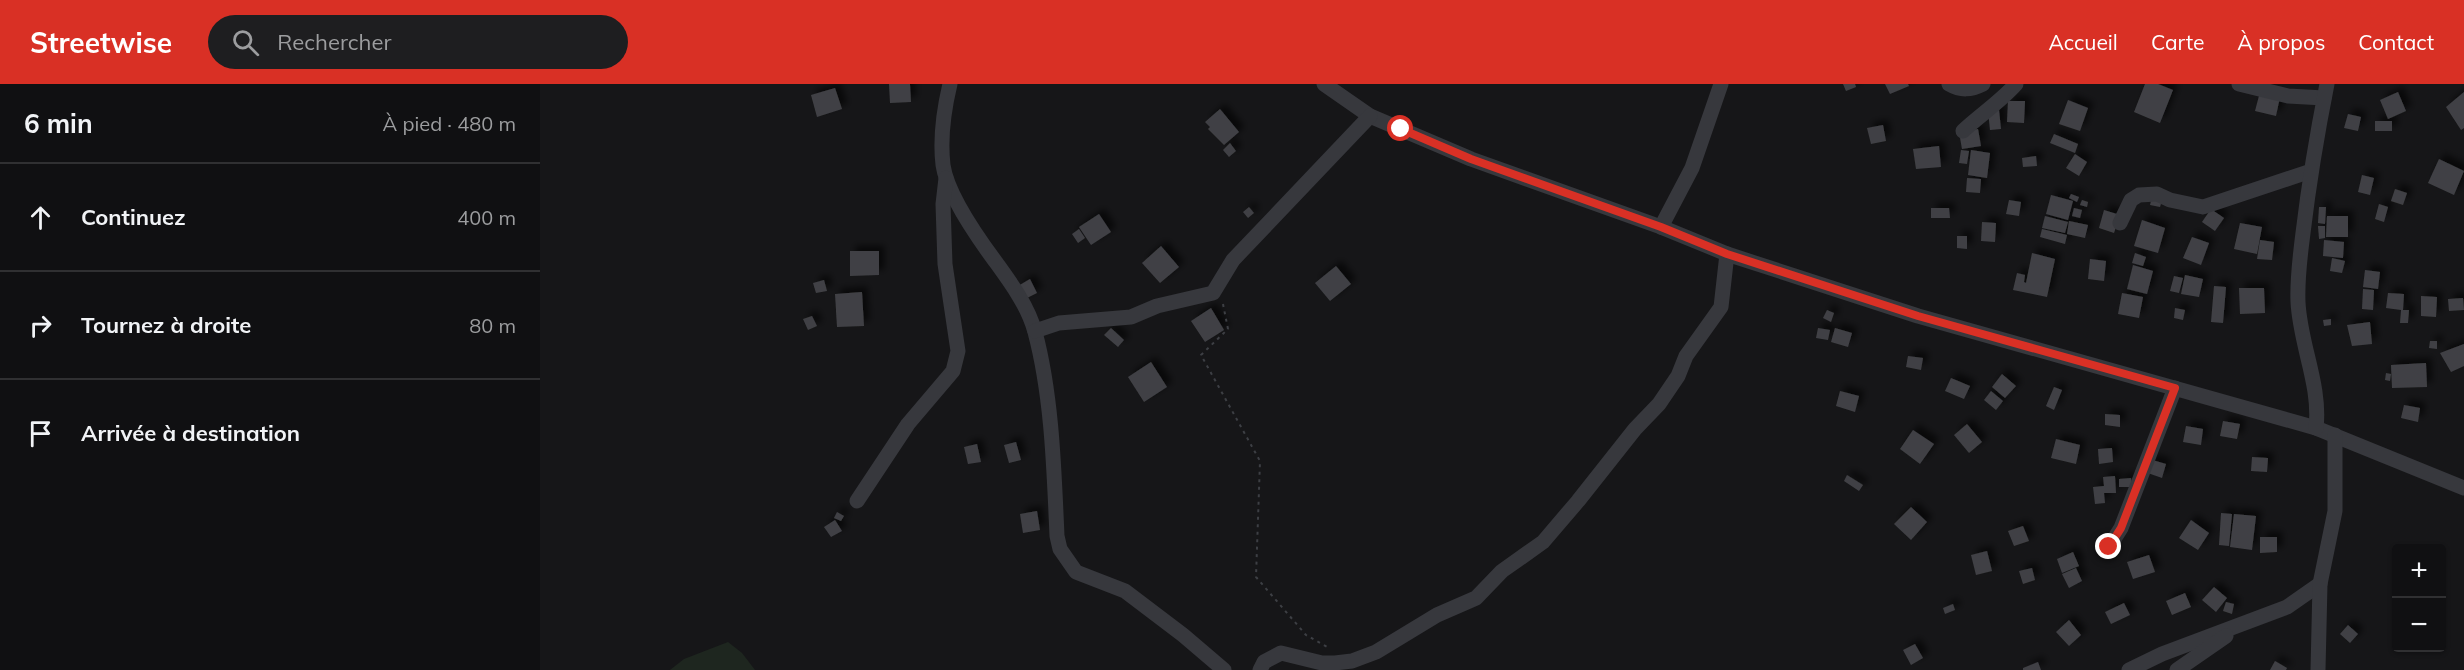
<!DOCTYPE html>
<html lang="fr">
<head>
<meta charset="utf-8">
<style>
  :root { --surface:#101012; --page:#1e1e20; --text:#f1f3f6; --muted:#9c9d9f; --line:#303032; --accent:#d93025 }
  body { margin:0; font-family:Mulish,sans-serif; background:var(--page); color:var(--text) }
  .controls { position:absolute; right:18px; bottom:18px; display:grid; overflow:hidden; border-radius:6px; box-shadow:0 2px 4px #0004 }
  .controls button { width:54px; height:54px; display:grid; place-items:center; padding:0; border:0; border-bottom:2px solid var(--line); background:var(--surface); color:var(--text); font:30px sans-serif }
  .stop { position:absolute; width:18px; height:18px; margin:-14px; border:4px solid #d93025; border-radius:50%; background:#fff }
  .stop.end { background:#d93025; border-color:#fff; box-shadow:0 2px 6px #0008 }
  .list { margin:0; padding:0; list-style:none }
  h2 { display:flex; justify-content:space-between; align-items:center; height:78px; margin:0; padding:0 24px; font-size:26px }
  h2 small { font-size:20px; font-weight:400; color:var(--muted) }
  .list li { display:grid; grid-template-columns:39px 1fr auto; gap:18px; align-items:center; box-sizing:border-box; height:108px; padding:0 24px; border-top:2px solid var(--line) }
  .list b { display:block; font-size:22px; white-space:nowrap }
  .list em { font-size:20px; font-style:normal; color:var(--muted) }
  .icon { flex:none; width:33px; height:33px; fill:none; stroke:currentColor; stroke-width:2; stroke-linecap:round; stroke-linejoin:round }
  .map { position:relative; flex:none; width:1924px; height:586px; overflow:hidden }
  header { display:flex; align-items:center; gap:36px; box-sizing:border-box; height:84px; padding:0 30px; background:var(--accent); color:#fff }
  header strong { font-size:28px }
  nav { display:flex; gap:33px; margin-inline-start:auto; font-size:21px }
  .search { width:420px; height:54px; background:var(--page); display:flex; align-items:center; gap:15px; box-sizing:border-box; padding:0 21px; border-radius:33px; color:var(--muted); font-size:22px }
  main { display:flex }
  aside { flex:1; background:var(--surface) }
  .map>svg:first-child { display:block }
  .green { fill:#1e261f }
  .building { fill:#404145; filter:url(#shadow) }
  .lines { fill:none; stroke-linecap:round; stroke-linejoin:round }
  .path { stroke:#3d3f44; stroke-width:2; stroke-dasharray:3 4.5; stroke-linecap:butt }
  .minor { stroke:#37383d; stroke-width:15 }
  .route { stroke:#d93025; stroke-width:8 }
</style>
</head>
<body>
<header>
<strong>Streetwise</strong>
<div class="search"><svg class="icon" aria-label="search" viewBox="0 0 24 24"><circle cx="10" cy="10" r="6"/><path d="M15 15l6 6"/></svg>Rechercher</div>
<nav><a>Accueil</a><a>Carte</a><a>À propos</a><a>Contact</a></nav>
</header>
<main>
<aside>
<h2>6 min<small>À pied · 480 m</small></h2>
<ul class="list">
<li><svg class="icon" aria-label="ahead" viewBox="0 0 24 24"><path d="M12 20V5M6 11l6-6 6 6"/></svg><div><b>Continuez</b></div><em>400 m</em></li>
<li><svg class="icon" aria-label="right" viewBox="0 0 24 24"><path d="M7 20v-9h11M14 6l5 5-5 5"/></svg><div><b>Tournez à droite</b></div><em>80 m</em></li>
<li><svg class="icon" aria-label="arrive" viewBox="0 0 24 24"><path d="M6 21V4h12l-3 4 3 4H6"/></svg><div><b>Arrivée à destination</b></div></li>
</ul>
</aside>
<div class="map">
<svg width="1924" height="586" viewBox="0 0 1924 586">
  <defs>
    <filter id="shadow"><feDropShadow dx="5.5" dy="-5.5" stdDeviation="3" flood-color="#0009"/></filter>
  </defs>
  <rect width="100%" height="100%" fill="#161618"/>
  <polygon class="green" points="188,558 202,569 215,586 130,586 144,575"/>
  <g class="building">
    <polygon points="349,0 370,0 371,18 350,19"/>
    <polygon points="1303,0 1315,0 1316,3 1306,7"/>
    <polygon points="1345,0 1368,0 1369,2 1350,10"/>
    <polygon points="1605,0 1618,0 1633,6 1620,39 1594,28"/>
    <polygon points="295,4 302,25 277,33 271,11"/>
    <polygon points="1720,8 1740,13 1736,32 1715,27"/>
    <polygon points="1858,8 1866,27 1848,35 1840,16"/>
    <polygon points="1924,8 1924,44 1921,46 1906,23"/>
    <polygon points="1528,16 1548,24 1540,47 1519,40"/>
    <polygon points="1468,17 1485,17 1484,39 1467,38"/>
    <polygon points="680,25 699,48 684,61 668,45 670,43 665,38"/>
    <polygon points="1459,26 1461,45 1450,46 1448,27"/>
    <polygon points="1808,30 1821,33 1818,47 1804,44"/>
    <rect x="1835" y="37" width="17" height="10"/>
    <polygon points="1343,41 1346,57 1331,60 1327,44"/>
    <polygon points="1438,45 1441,62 1422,65 1419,48"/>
    <polygon points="1514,50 1538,60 1535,69 1510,59"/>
    <polygon points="690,59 696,67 689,73 683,66"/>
    <polygon points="1399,62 1401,83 1376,85 1373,65"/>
    <polygon points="1421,66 1429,67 1427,80 1419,79"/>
    <polygon points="1431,66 1450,69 1447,94 1428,91"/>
    <polygon points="1535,70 1547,78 1539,92 1526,84"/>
    <polygon points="1496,72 1497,82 1483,83 1482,74"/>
    <polygon points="1899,75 1924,87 1914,111 1888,99"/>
    <polygon points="1822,91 1834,94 1830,111 1818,108"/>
    <polygon points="1427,94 1441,95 1440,109 1426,108"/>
    <polygon points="1855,105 1867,109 1863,121 1851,117"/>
    <polygon points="1531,110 1539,113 1537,118 1529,114"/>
    <polygon points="1511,111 1533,117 1528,136 1506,130"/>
    <polygon points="1612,113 1622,116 1620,123 1610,121"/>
    <polygon points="1469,116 1481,118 1479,132 1466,130"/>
    <polygon points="1542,116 1548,118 1547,123 1540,121"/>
    <polygon points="1839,120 1848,123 1844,138 1835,135"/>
    <polygon points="709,123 714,129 708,134 703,128"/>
    <polygon points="1779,123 1786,123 1785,140 1778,139"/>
    <polygon points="1391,124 1409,124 1410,134 1391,134"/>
    <polygon points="1534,124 1542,126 1540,134 1532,132"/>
    <polygon points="1671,125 1684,134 1675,147 1662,138"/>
    <polygon points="1564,126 1580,131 1574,149 1559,144"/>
    <polygon points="559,130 571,148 551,161 539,143"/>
    <polygon points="1505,132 1528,138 1525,149 1502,144"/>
    <polygon points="1787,132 1808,132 1808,153 1786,153"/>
    <polygon points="1602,136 1625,144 1618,169 1594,162"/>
    <polygon points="1529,137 1548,141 1545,154 1527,150"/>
    <polygon points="1442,138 1456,139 1455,158 1441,157"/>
    <polygon points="1700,139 1722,143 1717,170 1694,165"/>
    <polygon points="1778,142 1785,142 1785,154 1779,155"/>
    <polygon points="539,145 545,154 538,159 532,150"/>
    <polygon points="1502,145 1527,151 1525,160 1500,153"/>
    <polygon points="1417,152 1427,152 1427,165 1417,164"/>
    <polygon points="1652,153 1669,159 1661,181 1643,174"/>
    <polygon points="1720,156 1734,158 1732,176 1717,175"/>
    <polygon points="1784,156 1804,158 1803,174 1783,172"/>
    <polygon points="621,162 639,183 620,199 602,179"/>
    <polygon points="310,167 339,167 339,191 310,192"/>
    <polygon points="1492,169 1515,175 1507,213 1473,206 1477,189 1485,191 1484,198 1486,199"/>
    <polygon points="1595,169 1606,173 1603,182 1592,179"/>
    <polygon points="1792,174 1805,177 1802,189 1790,187"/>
    <polygon points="1550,175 1566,177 1564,197 1548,195"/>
    <polygon points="1593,181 1613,187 1607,210 1587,205"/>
    <polygon points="796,182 811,200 790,217 775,199"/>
    <polygon points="1825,186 1840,188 1838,205 1823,203"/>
    <polygon points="1645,191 1663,195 1659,213 1641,210"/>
    <polygon points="1634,192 1643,194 1639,209 1630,207"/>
    <polygon points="490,195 497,209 485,215 478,202"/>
    <polygon points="284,196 287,207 276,209 273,199"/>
    <polygon points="1674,202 1686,203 1683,239 1671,238"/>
    <polygon points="1699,204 1724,204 1725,229 1700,230"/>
    <polygon points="1823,205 1834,206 1833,226 1822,225"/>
    <polygon points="322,208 324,242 297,243 295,210"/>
    <polygon points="1582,209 1603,213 1599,234 1578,230"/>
    <polygon points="1848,209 1864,210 1863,226 1869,226 1868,239 1860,239 1861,226 1846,224"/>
    <polygon points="1881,212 1897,213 1896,233 1881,232"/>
    <polygon points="1923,214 1924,226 1909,227 1908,215"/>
    <polygon points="671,224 684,246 665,258 651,237"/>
    <polygon points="1635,224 1645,226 1643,236 1634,234"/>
    <polygon points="1287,226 1294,229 1291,238 1283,234"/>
    <polygon points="272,232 277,242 268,246 263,235"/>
    <polygon points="1791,235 1791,241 1784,242 1783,236"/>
    <polygon points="1830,238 1832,260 1812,262 1807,241"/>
    <polygon points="571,244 584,256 578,263 564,251"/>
    <polygon points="1278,244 1290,246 1288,256 1276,254"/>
    <polygon points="1295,244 1312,249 1308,263 1291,258"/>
    <polygon points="1890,257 1897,257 1897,265 1889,264"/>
    <polygon points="1924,260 1924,282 1911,288 1900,269"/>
    <polygon points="1368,272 1383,274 1381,286 1366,283"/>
    <polygon points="611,278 627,303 604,318 588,293"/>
    <polygon points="1886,279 1887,303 1852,304 1851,281"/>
    <polygon points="1846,289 1851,290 1850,297 1845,296"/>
    <polygon points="1462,290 1476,302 1465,314 1452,303"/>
    <polygon points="1411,294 1430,302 1424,315 1405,307"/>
    <polygon points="1514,303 1522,306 1514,326 1506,322"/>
    <polygon points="1300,307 1319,312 1315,328 1296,322"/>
    <polygon points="1451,307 1463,317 1456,326 1444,316"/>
    <polygon points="1864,321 1880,324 1878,338 1861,334"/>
    <polygon points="1565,330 1580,331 1580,343 1565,341"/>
    <polygon points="1683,337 1700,340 1697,355 1680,352"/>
    <polygon points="1427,340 1442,358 1429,369 1414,351"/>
    <polygon points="1646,342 1663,345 1661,361 1643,358"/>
    <polygon points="1373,346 1394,360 1380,380 1360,365"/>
    <polygon points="1516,355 1540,361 1536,380 1511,374"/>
    <polygon points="476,358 481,376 469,379 464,361"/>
    <polygon points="437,360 441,378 428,380 424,363"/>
    <polygon points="1572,364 1573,378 1559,380 1558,365"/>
    <polygon points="1712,373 1728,374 1727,388 1711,387"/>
    <polygon points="1609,375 1626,380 1622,394 1605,388"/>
    <polygon points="1307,391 1323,401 1319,407 1304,397"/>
    <polygon points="1575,392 1576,409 1564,409 1565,419 1555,420 1553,403 1564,402 1563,393"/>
    <polygon points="1591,394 1592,403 1579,403 1579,395"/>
    <polygon points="1371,423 1387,438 1371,456 1354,440"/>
    <polygon points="497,427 500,446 483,449 480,430"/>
    <polygon points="297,428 304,432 301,437 294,434"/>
    <polygon points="1681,429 1692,430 1689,462 1679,461"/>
    <polygon points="1694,430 1716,432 1712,466 1690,463"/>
    <polygon points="295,436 302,447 291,453 284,443"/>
    <polygon points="1651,436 1669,449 1658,466 1639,454"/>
    <polygon points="1483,442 1489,457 1474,462 1468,447"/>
    <polygon points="1720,453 1737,453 1737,468 1720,469"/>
    <polygon points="1447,467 1452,487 1436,491 1431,471"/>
    <polygon points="1533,468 1539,482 1522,489 1517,475"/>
    <polygon points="1609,471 1615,488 1593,495 1587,478"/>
    <polygon points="1492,484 1495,496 1483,500 1479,487"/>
    <polygon points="1536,484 1542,497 1529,504 1522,490"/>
    <polygon points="1674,503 1687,514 1676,528 1662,516"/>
    <polygon points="1645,509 1651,523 1632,531 1626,517"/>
    <polygon points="1686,518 1694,520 1692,530 1683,527"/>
    <polygon points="1584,519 1590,531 1571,540 1565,528"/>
    <polygon points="1413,520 1415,526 1405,530 1403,524"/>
    <polygon points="1529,536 1541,551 1529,562 1516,548"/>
    <polygon points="1808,541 1818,550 1810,559 1800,550"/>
    <polygon points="1375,560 1383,574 1371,581 1363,566"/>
    <polygon points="1735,577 1747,584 1746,586 1730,586"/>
    <polygon points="1498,578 1501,586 1483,586 1483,584"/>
  </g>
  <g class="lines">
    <polyline class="path" points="683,220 688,245 661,271 720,377 716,493 766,551 789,564"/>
    <g class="minor">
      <path d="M410,0C404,25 400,55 403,81C407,109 438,154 455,177C471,199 488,222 495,248C512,312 514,385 517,452L520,465L536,488L585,507L643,551L684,586"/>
      <polyline points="784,0 830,32 931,75 1121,143 1187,170 1378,232 1776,344 1924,404"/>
      <path d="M1409,0C1421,7 1431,6 1443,0"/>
      <polyline points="1699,0 1748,12 1784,14"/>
      <path d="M1423,47C1440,31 1460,18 1476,0"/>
      <polyline points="1580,139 1591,116 1599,111 1617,110 1630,116 1663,123 1771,87"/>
      <polyline points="1121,143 1152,84 1181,0"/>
      <polyline points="495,247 519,239 591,233 617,222 673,209 693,176 830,32"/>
      <path d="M1776,344C1781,301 1760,261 1758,218C1757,195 1760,172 1763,149C1769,99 1777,50 1787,0"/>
      <polyline points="317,417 368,340 413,287 418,267 405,180 403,120 406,94"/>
      <polyline points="1569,463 1581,444 1635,304"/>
      <polyline points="720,586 724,578 741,569 782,579 795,579 812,577 836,568 897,531 936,514 962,487 1003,458 1038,417 1095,345 1119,320 1138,292 1146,272 1181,223 1187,170"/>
      <polyline points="1589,586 1622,570 1747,523 1780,500"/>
      <polyline points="1637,586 1686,552"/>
      <polyline points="1778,586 1780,500 1795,427 1795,351"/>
    </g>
  </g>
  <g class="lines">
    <polyline class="route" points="861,45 931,75 1121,143 1187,170 1378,232 1635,304 1581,444 1569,463"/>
  </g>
</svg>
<div class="controls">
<button>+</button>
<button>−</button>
</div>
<div class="stop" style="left:861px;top:45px"></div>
<div class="stop end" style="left:1569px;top:463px"></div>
</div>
</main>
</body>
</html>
